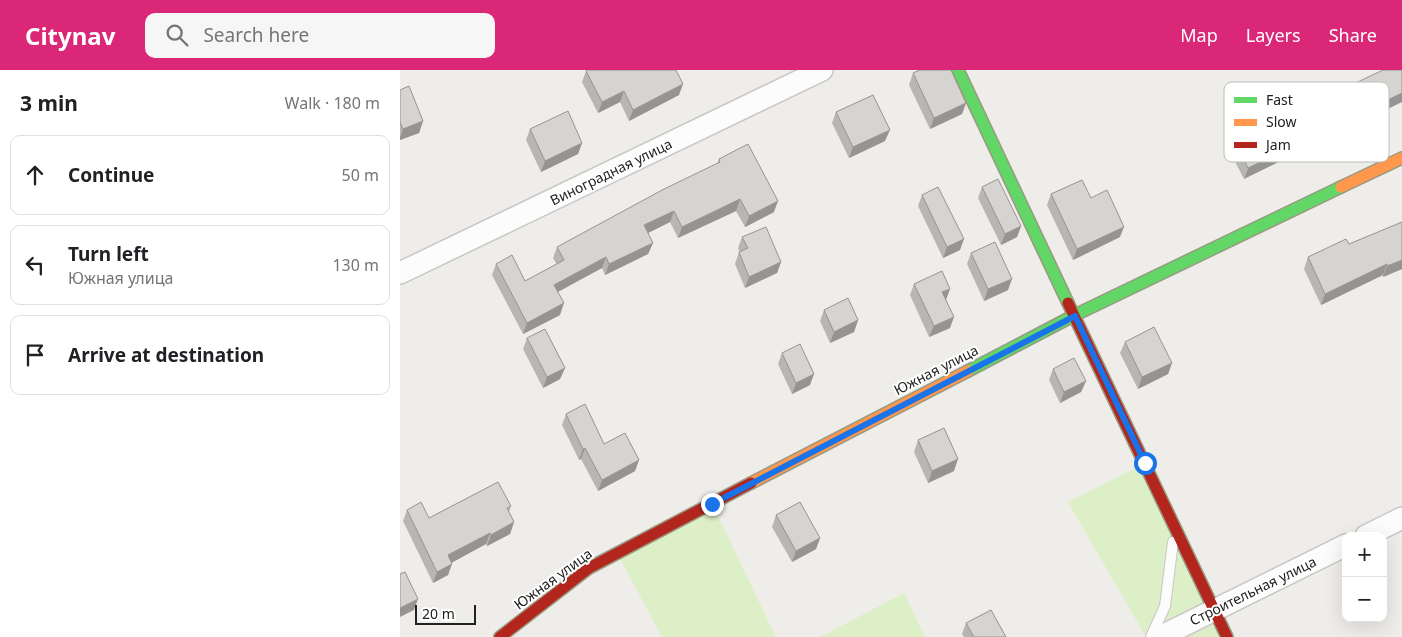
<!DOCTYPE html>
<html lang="en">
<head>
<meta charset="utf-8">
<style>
  :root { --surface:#fff; --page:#f6f6f6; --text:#202124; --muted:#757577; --line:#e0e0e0; --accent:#db2777 }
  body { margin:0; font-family:"Noto Sans",sans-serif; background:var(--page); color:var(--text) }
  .controls { position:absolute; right:15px; bottom:15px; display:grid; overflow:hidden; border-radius:10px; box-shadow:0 5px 20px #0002 }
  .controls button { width:45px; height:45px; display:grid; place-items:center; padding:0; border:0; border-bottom:1px solid var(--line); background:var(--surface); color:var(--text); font:25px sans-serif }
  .scale { position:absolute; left:15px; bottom:12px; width:61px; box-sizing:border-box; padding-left:5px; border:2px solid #212121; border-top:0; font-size:14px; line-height:18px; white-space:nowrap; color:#212121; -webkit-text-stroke:4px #fff; paint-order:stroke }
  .stop { position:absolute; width:15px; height:15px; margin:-11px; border:4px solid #1a73e8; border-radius:50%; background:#fff }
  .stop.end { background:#1a73e8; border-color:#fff; box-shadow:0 1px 5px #0008 }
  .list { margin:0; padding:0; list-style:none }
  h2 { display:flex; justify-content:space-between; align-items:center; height:65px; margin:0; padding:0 20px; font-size:21px }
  h2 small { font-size:16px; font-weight:400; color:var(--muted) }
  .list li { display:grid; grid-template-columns:32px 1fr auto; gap:15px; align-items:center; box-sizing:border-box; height:80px; margin:0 10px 10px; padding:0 10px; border:1px solid var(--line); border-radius:10px }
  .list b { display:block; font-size:19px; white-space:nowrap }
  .list p { margin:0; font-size:16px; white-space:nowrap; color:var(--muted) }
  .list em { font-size:16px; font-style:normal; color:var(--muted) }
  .icon { flex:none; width:28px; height:28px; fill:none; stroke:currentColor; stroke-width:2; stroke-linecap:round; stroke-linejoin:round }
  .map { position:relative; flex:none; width:1002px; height:567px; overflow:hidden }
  header { display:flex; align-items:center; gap:30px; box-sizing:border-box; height:70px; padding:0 25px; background:var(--accent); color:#fff }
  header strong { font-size:24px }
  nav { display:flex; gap:28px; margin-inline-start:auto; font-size:18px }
  .search { width:350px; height:45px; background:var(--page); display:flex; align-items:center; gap:12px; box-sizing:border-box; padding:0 18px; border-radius:10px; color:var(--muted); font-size:19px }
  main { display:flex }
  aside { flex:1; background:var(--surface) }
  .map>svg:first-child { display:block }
  .grass { fill:#ddefc6 }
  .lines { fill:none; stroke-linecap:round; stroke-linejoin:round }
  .lane-casing { stroke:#c8c7c6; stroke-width:12 }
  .street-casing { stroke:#c8c7c6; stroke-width:24 }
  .fast-casing { stroke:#999a80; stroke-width:14 }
  .slow-casing { stroke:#999a80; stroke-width:14 }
  .jam-casing { stroke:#999a80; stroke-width:14 }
  .lane { stroke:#fdfcfc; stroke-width:10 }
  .street { stroke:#fdfcfc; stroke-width:21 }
  .fast { stroke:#63d668; stroke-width:11 }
  .slow { stroke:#ff974d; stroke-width:11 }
  .jam { stroke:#b3261e; stroke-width:11 }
  .wall { fill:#b8b6b4 }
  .shaded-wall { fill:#969492 }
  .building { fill:#d6d4d1; stroke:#969492 }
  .route { stroke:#1a73e8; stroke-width:6 }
  .labels { text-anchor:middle; stroke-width:4; stroke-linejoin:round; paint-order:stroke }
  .street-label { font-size:14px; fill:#212121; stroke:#fff }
  .key { fill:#fff; stroke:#bcbcbc; stroke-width:1 }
  .key-label { font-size:14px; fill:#212121 }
</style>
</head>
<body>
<header>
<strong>Citynav</strong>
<div class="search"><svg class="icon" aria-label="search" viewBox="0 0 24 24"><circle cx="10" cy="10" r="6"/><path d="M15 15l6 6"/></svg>Search here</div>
<nav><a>Map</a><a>Layers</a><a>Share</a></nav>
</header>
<main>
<aside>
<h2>3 min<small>Walk · 180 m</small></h2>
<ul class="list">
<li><svg class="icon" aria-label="ahead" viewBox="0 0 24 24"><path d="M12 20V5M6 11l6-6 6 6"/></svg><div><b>Continue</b></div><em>50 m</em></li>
<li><svg class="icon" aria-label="left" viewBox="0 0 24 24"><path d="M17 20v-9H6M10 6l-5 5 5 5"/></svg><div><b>Turn left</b><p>Южная улица</p></div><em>130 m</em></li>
<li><svg class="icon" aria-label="arrive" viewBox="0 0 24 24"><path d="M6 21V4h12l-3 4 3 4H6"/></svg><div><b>Arrive at destination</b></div></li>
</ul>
</aside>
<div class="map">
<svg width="1002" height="567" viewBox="0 0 1002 567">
  <rect width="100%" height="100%" fill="#efedea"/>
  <g class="grass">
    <polygon points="745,393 827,567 746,567 668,432"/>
    <polygon points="312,434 376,567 262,567 217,483"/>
    <polygon points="504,523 525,567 420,567"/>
  </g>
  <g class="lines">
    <g class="lane-casing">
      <polyline id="lane" points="751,567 765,536 773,472"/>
    </g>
    <g class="street-casing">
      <g id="street">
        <polyline points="0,203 422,0"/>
        <polyline points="966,466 1002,448"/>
        <polyline points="760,567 946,475"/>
      </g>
    </g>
    <g class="fast-casing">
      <g id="fast">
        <polyline points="558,0 668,233"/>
        <polyline points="568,301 675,245 941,117"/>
      </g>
    </g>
    <g class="slow-casing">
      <g id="slow">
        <polyline points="941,117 1002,88"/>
        <polyline points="351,413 568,301"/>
      </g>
    </g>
    <g class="jam-casing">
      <g id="jam">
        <polyline points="668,233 827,567"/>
        <polyline points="100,567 189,498 351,413"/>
      </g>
    </g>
    <use href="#lane" class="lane"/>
    <use href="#street" class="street"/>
    <use href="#fast" class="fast"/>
    <use href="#slow" class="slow"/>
    <use href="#jam" class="jam"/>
  </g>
  <g class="wall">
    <polygon points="186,1 279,25 229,51 220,32 198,43 182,12"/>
    <polygon points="513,3 566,33 562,44 530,59 509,15"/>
    <polygon points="0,20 23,51 19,63 0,70"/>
    <polygon points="436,42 485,71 449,88 432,53"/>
    <polygon points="865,51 844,109 825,72 829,61"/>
    <polygon points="130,59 182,73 178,84 141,102 126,70"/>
    <polygon points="319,89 374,142 345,157 336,141 278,168 270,152 248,163 253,173 248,184 205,205 202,198 158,222 160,245 123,264 92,205 96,194 125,211 157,195 153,188 157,177 317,94"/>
    <polygon points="582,117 621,156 617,167 601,175 578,128"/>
    <polygon points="651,124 691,128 720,167 673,190 647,135"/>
    <polygon points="522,125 560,180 543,188 518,136"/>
    <polygon points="342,167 381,192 377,203 345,218 335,194 339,182 340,182 338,178"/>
    <polygon points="949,174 1002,199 983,207 983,205 921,235 904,199 908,187"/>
    <polygon points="571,183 608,220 584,231 567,194"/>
    <polygon points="514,214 546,230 550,258 529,267 510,225"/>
    <polygon points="424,240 458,250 454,262 430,273 420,251"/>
    <polygon points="127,268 165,298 160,309 143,318 123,279"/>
    <polygon points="725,272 772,293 768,304 738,319 720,283"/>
    <polygon points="382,283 410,315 392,324 378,294"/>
    <polygon points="653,299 686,311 681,322 660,333 649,310"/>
    <polygon points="166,344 204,374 239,390 235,401 198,421 181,389 179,390 162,355"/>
    <polygon points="518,370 554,401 528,413 514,382"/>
    <polygon points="111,436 109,442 114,452 110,464 87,476 86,474 51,492 48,505 33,513 3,451 7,440 29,448"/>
    <polygon points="376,445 420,468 416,479 392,492 372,457"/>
    <polygon points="566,553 606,567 564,567 562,564"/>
  </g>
  <g class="shaded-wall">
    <polygon points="283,14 279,25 229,51 233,40"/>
    <polygon points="224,21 220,32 198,43 202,32"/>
    <polygon points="1002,23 1002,32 844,109 848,98"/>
    <polygon points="566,33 562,44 530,59 534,48"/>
    <polygon points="23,51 19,63 0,70 0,68 3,59"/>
    <polygon points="490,60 485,71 449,88 453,77"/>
    <polygon points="182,73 178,84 141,102 145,91"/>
    <polygon points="340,129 336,141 278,168 282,157"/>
    <polygon points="378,131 374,142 345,157 349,146"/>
    <polygon points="274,141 270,152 240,167 244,155"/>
    <polygon points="621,156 617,167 601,175 605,164"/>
    <polygon points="724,157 720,167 673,190 677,179"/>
    <polygon points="564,169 560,180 543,188 547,177"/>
    <polygon points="253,173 248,184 205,205 209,194"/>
    <polygon points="206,187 202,198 150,226 154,215"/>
    <polygon points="1002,190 1002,199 983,207 987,196"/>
    <polygon points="381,192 377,203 345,218 349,207"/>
    <polygon points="987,194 983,205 921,235 925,224"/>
    <polygon points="612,209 608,220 584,231 588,219"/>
    <polygon points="550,219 546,230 542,222"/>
    <polygon points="164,233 160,245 123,264 127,253"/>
    <polygon points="554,247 550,258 529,267 534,256"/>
    <polygon points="458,250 454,262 430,273 434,262"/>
    <polygon points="772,293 768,304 738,319 742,307"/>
    <polygon points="165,298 160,309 143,318 147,307"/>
    <polygon points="414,304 410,315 392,324 396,313"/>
    <polygon points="686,311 681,322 660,333 664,322"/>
    <polygon points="185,378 181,389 179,390 183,379"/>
    <polygon points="558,389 554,401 528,413 532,401"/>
    <polygon points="239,390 235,401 198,421 202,410"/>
    <polygon points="114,452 110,464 87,476 91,465"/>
    <polygon points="90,463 86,474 44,497 48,485"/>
    <polygon points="420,468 416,479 392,492 396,481"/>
    <polygon points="52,494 48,505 33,513 37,502"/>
    <polygon points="18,529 14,540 0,547 0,538"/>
  </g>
  <g class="building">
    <polygon points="187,0 276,0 283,14 233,40 224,21 202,32 186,1"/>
    <polygon points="520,0 551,0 566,33 534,48 513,3"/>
    <polygon points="983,0 1002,0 1002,23 848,98 829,61 862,45 865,51 922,24 924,28"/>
    <polygon points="9,16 23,51 3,59 0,52 0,20"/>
    <polygon points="473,25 490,60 453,77 436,42"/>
    <polygon points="168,41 182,73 145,91 130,59"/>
    <polygon points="348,74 378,131 349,146 340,129 282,157 274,141 244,155 253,173 209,194 206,187 154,215 164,233 127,253 96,194 112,185 125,211 164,190 157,177 264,119 320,92 319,89"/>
    <polygon points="598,109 621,156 605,164 582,117"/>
    <polygon points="682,110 691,128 707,120 724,157 677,179 651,124"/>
    <polygon points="538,117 564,169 547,177 522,125"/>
    <polygon points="1002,152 1002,190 987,196 987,194 925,224 908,187 946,169 949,174"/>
    <polygon points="366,157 381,192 349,207 339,182 348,178 342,167"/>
    <polygon points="595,172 612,209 588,219 571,183"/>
    <polygon points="542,201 550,219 542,222 554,247 534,256 514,214"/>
    <polygon points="448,228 458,250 434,262 424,240"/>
    <polygon points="754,257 772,293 742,307 725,272"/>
    <polygon points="145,259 165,298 147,307 127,268"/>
    <polygon points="400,274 414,304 396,313 382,283"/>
    <polygon points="674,288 686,311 664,322 653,299"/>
    <polygon points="185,334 204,374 225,363 239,390 202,410 185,378 183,379 166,344"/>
    <polygon points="544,358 558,389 532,401 518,370"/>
    <polygon points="98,412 111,436 107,438 114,452 91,465 90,463 48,485 52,494 37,502 7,440 21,432 29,448"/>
    <polygon points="400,432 420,468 396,481 376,445"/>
    <polygon points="5,502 18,529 0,538 0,504"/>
    <polygon points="591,540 606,567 574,567 566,553"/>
  </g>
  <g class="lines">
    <polyline class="route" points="312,434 675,246 745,393"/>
  </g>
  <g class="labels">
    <g class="street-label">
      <text transform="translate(211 102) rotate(-26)" y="5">Виноградная улица</text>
      <text transform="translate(536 300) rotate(-27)" y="5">Южная улица</text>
      <text transform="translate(153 509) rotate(-36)" y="5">Южная улица</text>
      <text transform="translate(853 521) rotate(-26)" y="5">Строительная улица</text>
    </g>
  </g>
  <rect x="824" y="12" width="165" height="80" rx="8" class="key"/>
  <rect x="834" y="27" width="23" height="6" fill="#63d668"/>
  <rect x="834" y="49" width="23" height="7" fill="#ff974d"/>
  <rect x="834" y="72" width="23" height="6" fill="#b3261e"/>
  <g class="key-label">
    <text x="866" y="35">Fast</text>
    <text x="866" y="57">Slow</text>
    <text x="866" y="80">Jam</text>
  </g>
</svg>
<div class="controls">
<button>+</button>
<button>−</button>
</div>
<div class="scale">20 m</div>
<div class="stop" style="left:745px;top:393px"></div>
<div class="stop end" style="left:312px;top:434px"></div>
</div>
</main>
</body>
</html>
